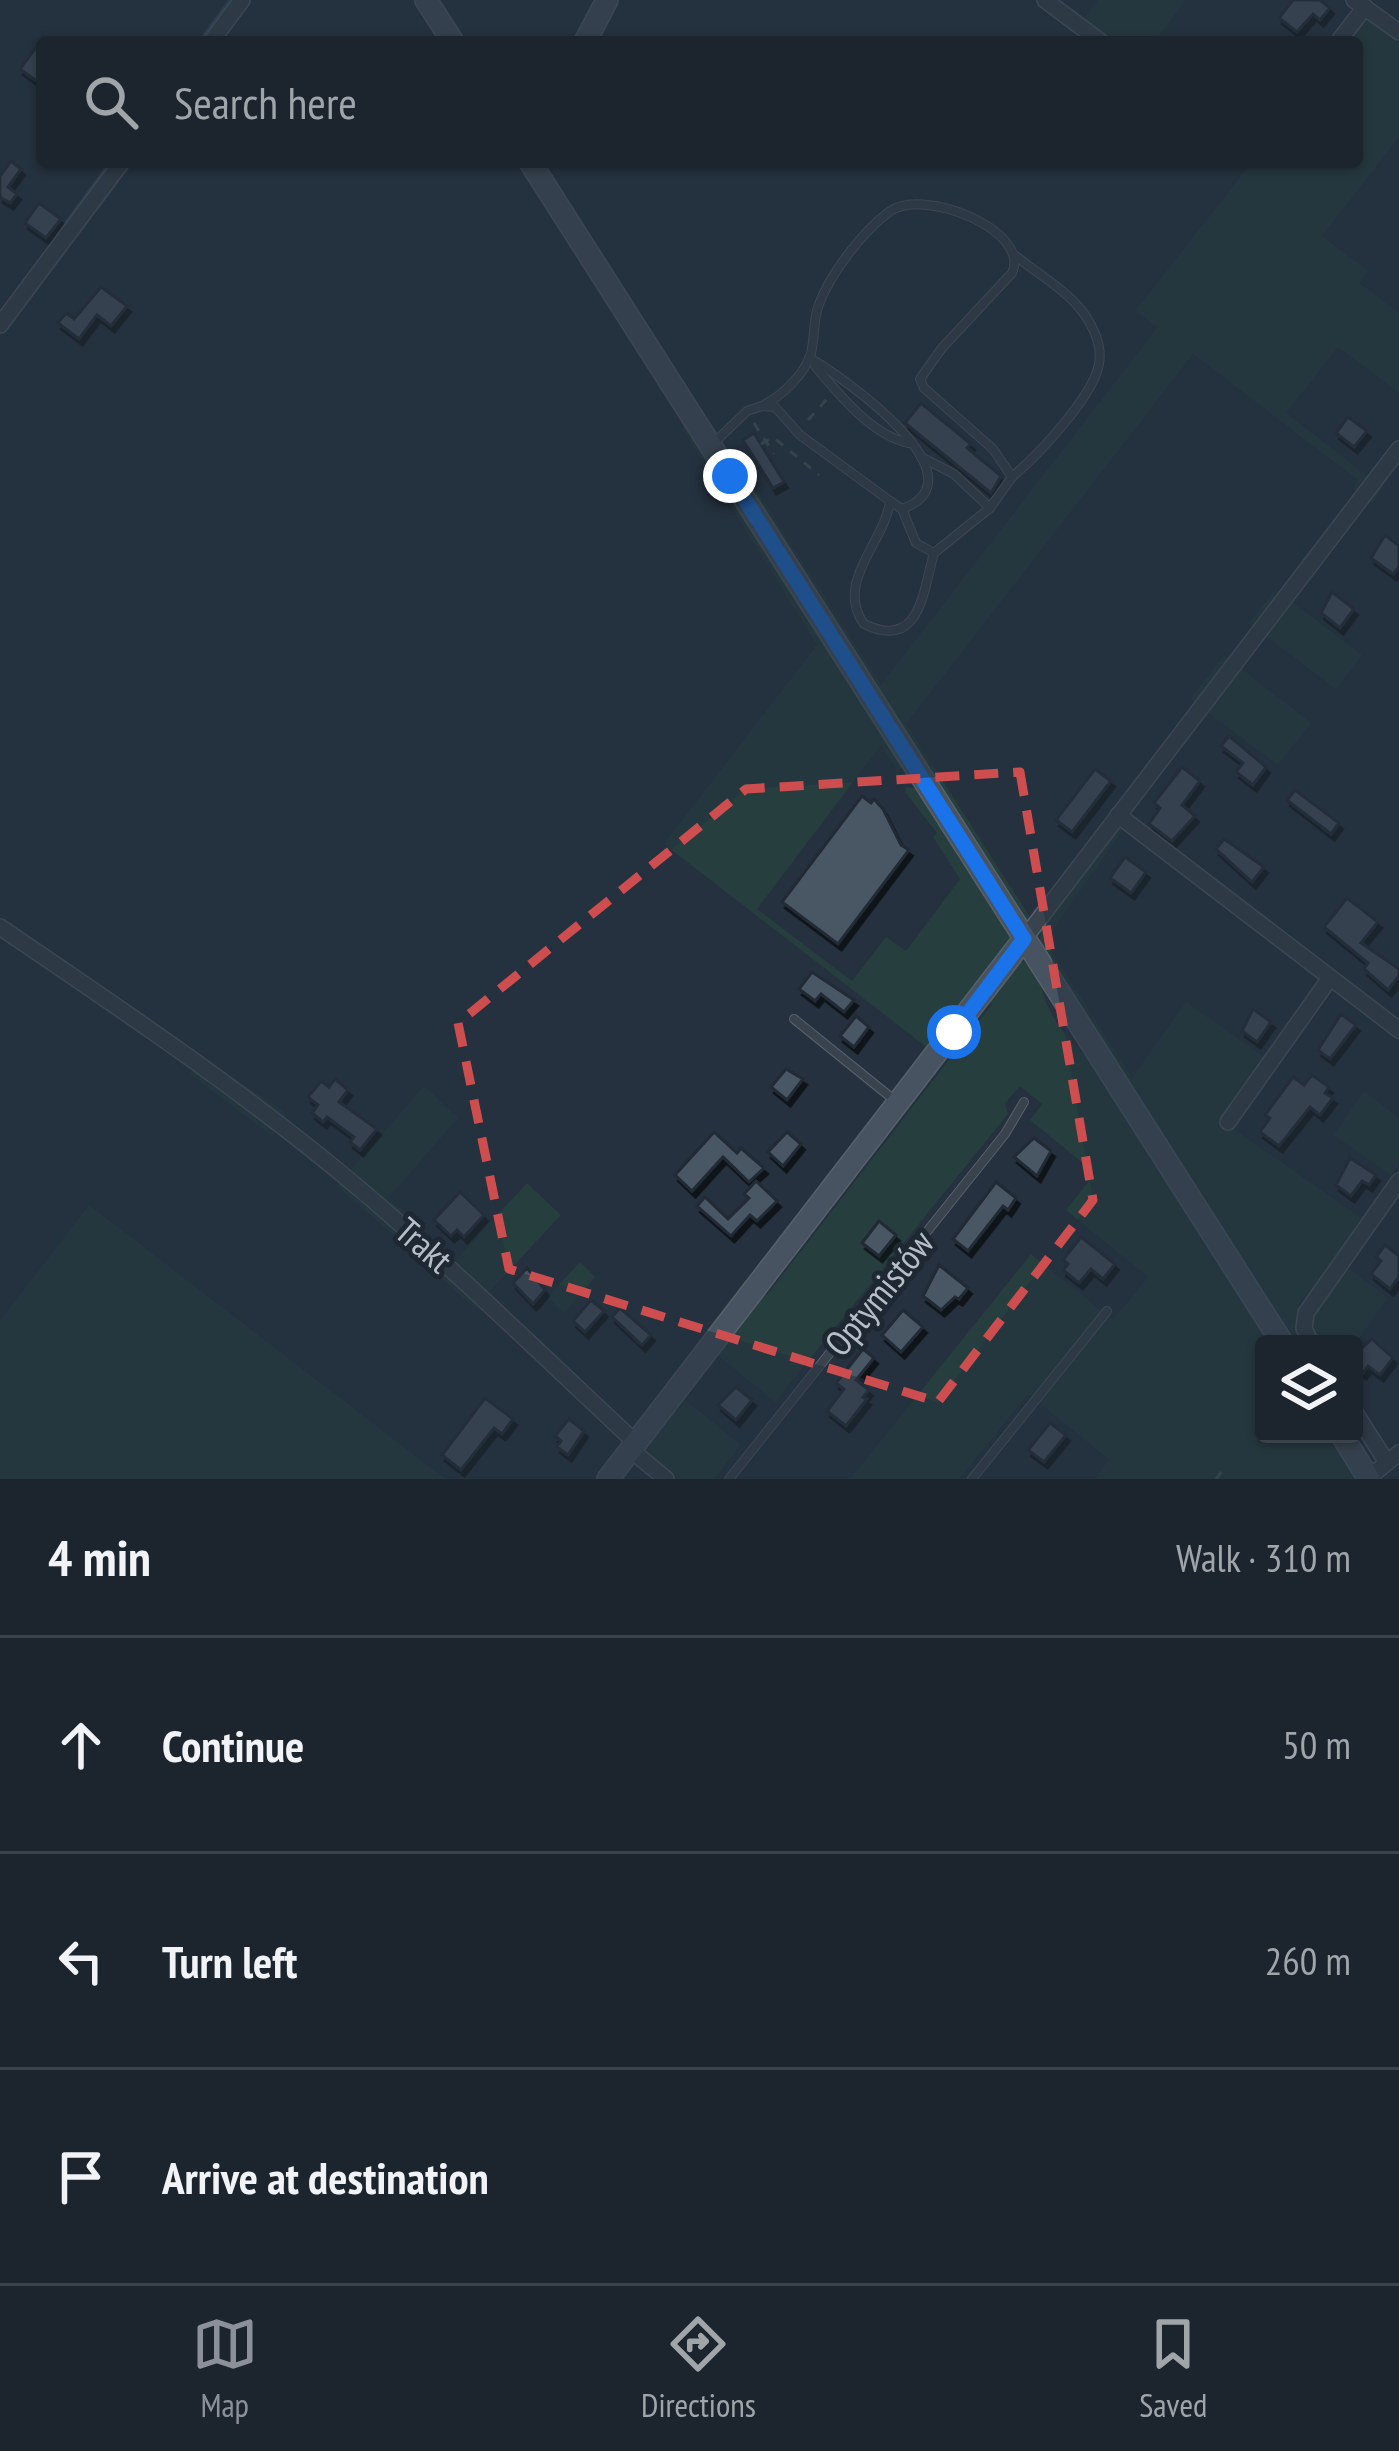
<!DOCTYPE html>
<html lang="en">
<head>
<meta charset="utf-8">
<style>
  :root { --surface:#1c252e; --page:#252d36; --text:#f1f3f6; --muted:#a0a5aa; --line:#3a424a; --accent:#8c9099 }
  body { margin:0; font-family:"PT Sans Narrow",sans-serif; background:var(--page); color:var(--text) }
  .controls { position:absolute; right:36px; bottom:36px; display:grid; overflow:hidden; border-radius:12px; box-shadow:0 3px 9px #0004 }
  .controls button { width:108px; height:108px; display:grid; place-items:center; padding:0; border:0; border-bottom:3px solid var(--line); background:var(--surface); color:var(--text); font:60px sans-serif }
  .stop { position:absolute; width:36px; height:36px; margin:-27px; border:9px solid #1a73e8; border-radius:50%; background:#fff }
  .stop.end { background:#1a73e8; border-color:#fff; box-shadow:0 3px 12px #0008 }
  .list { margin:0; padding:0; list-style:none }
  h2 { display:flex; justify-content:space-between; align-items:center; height:156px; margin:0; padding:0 48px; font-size:51px }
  h2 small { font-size:39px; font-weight:400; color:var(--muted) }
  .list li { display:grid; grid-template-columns:78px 1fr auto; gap:36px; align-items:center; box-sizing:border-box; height:216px; padding:0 48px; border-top:3px solid var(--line) }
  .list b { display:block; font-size:45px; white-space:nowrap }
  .list em { font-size:39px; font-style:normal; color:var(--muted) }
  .icon { flex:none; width:66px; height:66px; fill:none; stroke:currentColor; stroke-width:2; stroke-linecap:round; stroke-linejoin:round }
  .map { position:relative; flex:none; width:1399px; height:1479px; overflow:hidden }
  .search { position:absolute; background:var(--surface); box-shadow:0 3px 9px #0004; left:36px; right:36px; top:36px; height:132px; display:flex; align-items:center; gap:30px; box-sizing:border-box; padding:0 42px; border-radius:12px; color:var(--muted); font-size:45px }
  .sheet { height:804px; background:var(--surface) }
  nav { display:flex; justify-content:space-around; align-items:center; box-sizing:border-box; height:168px; border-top:3px solid var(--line); background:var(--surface); font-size:33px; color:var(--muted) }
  nav a { display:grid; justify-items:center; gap:6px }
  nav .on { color:var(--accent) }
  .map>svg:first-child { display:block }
  .green { fill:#273e3f }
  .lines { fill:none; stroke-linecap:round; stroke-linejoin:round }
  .stream { stroke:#394e65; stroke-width:4.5 }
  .building { fill:#495764; stroke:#202a35; stroke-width:3; filter:url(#shadow) }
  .lane-casing { stroke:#57616c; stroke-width:10 }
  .street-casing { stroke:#57616c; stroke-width:18 }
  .secondary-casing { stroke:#57616c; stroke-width:24 }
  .path { stroke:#455b5c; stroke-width:3; stroke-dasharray:9 9; stroke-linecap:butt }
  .lane { stroke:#39434e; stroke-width:8 }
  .street { stroke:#39434e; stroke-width:15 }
  .secondary { stroke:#475361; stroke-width:21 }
  .route { stroke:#1a73e8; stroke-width:15 }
  .marked { fill:none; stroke:#ce4e50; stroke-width:9; stroke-dasharray:24 15; stroke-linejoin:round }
  .labels { text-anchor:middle; stroke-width:10; stroke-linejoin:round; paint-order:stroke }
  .street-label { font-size:36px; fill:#b5bec9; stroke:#1e2833 }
</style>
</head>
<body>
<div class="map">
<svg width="1399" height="1479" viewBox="0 0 1399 1479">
  <defs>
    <filter id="shadow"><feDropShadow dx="3.5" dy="6" stdDeviation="0" flood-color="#0009"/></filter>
  </defs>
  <rect width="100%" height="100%" fill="#25313e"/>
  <g class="green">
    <polygon points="1098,0 1186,0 1154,42 1093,42 1076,29"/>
    <path d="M1374,6L1399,23V137L1322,236L1368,271L1359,283L1399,313V393L1338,347L1286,413L1383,488L1372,503L1353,489L1358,480L1193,354L906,724L1032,920H1021C1004,893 985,867 969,840C948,803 934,767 904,737L724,449L728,446L881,685L1157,328L1136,310L1252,162H1357V42H1345Z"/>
    <polygon points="687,421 902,764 896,776 896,768 881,745 757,909 852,981 886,937 906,951 960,879 933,837 937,833 905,792 906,787 919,789 1014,940 919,1062 916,1060 925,1046 664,844 817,645 682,427"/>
    <polygon points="1275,589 1362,655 1336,689 1249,623"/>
    <polygon points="1224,655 1311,723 1278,765 1190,699"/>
    <polygon points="1117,827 1124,828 1045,941 1132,1078 1186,1002 1264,1057 1221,1120 1361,1218 1310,1299 1303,1298 1298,1305 1307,1344 1291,1344 1039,948 1041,929"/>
    <path d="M1029,960C1041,975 1041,991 1048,1007C1060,1033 1082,1052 1100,1071L1275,1344H1264V1434H1332L1355,1470L1354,1479H1095L1109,1459L1028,1394L959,1479H850L1031,1254L1113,1320L1148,1277L1066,1210L1095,1173L1030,1120L1042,1104L1020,1086L1005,1103L1008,1114L775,1402L699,1340L746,1279L767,1295L992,1004L987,999L1018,963Z"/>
    <polygon points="201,1057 284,1111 285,1120 272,1136 190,1074"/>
    <polygon points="424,1086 458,1118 387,1199 423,1225 405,1245 337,1186"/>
    <polygon points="1364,1091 1399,1118 1399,1164 1391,1175 1334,1135"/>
    <polygon points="527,1183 561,1215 474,1308 440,1277"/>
    <polygon points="89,1205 405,1448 446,1479 0,1479 0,1321"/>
    <polygon points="580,1262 595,1277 564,1313 548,1297"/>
    <path d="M1343,1264L1388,1298L1354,1345L1315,1344C1303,1312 1326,1291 1343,1264Z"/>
    <polygon points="656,1397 676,1412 685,1400 741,1445 714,1479 679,1479 639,1463 650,1446 632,1427"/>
  </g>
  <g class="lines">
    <g class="stream">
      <polyline points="200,42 231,0"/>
      <polyline points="58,235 111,162"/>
    </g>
  </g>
  <g class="building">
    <polygon points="1293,0 1320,0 1330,8 1320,20 1313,14 1297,32 1279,18"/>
    <polygon points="42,39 42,85 20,69"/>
    <polygon points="11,161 21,169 8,187 17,194 10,203 0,197 0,176"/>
    <polygon points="39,203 61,219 46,238 25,223"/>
    <polygon points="101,287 127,306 111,326 97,315 79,339 58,323 66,313 74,319"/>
    <polygon points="921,403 971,444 967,448 1001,476 991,493 905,423"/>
    <polygon points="1348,417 1367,431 1354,447 1336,433"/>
    <polygon points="754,433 784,482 773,488 743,440"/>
    <polygon points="1385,535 1399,546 1399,567 1393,574 1371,558"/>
    <polygon points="1332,592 1354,609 1340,628 1321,613"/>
    <polygon points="1229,736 1266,767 1253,785 1236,772 1243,763 1221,746"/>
    <polygon points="1182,767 1200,781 1182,805 1195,816 1172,841 1149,824 1160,808 1154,803"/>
    <polygon points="1095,769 1111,781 1072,832 1056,820"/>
    <polygon points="1295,790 1339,823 1331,834 1287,800"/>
    <polygon points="862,796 871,803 874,799 883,809 901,845 909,850 838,944 782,902"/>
    <polygon points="1224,839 1264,867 1252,882 1216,849"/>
    <polygon points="1125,857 1146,872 1131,893 1110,878"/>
    <polygon points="1347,898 1378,922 1361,943 1399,969 1399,976 1388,990 1364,969 1368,963 1324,927"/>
    <polygon points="812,972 854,1000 844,1012 821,994 815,1001 799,989"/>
    <polygon points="1253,1009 1271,1022 1257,1042 1242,1031"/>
    <polygon points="1341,1014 1356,1025 1330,1059 1318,1050"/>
    <polygon points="856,1016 869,1027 854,1047 840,1036"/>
    <polygon points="786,1069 803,1079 787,1100 771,1087"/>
    <polygon points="1312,1075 1329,1087 1325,1093 1333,1098 1320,1115 1310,1107 1279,1146 1260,1132 1270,1118 1265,1115 1293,1077 1304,1085"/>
    <polygon points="335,1079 348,1090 339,1102 377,1129 360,1150 350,1142 354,1137 327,1117 323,1122 312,1113 318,1105 308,1097 321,1081 329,1087"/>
    <polygon points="714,1132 737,1153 741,1148 764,1168 749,1182 723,1157 692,1191 675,1175"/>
    <polygon points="787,1132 801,1144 783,1166 768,1152"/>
    <polygon points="1034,1138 1051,1151 1037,1176 1014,1157"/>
    <polygon points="1350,1158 1376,1175 1369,1185 1362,1181 1351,1196 1336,1185"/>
    <polygon points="756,1181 777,1201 757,1221 750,1215 731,1236 697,1206 705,1197 728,1219 749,1198 744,1194"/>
    <polygon points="996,1182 1016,1198 1008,1210 1003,1206 968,1251 953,1239"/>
    <polygon points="460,1192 484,1215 464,1237 457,1230 451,1236 434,1220"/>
    <polygon points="879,1221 896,1235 879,1256 862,1243"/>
    <polygon points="1081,1237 1115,1264 1103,1279 1091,1269 1079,1283 1063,1270 1068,1264 1063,1260"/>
    <polygon points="1385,1245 1399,1256 1399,1277 1390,1289 1371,1274 1381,1261 1376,1257"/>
    <polygon points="939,1265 968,1288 959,1299 955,1297 941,1310 923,1296"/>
    <polygon points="527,1268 545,1290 533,1304 513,1283"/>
    <polygon points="591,1300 604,1311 585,1332 573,1321"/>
    <polygon points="620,1308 651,1335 642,1345 612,1317"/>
    <polygon points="903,1310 923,1327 901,1352 882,1335"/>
    <polygon points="1372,1339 1393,1358 1380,1375 1368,1366 1363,1373 1354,1367 1354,1355"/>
    <polygon points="863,1349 874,1358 856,1380 869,1390 863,1397 867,1399 846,1426 827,1411 844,1389 836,1383"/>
    <polygon points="736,1387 752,1400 736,1420 718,1405"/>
    <polygon points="485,1398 513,1419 502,1434 494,1428 461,1470 442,1455"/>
    <polygon points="569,1419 584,1431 568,1455 557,1447 561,1441 555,1436"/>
    <polygon points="1050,1423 1066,1435 1044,1462 1028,1450"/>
  </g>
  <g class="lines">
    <g class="lane-casing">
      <g id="lane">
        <path d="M815,366C839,394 870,434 908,443"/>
        <path d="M762,406C782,396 805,374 811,353C815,338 813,322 818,307C829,275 862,232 889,212C923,186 1032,231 1012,273L942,348L920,379L924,388L993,449L1012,477L990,508L934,553L916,543L902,509"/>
        <path d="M715,442L747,411L762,406L775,407L800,435L890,501L902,509C987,478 841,375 809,358"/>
        <polyline points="921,457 954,474 990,508"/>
        <path d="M1012,477C1038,455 1093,397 1099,364C1103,343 1090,319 1076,304C1060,286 1035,272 1016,256"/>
        <path d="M890,501C885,542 834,582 864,624C920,651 923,592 934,553"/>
        <polyline points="794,1019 893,1099"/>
        <polyline points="729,1479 1005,1134 1024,1102"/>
        <polyline points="972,1479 1107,1311"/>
      </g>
    </g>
    <g class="street-casing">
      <g id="street">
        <polyline points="1045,0 1101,42"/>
        <polyline points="1354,0 1399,32"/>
        <polyline points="211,42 242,0"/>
        <polyline points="1338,42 1365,7"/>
        <polyline points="0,325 122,162"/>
        <polyline points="1118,815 1399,1030"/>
        <path d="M0,927C122,1010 248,1094 361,1190C456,1271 545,1358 636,1443"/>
        <polyline points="1024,939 1399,449"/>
        <polyline points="1228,1122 1330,978"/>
        <polyline points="1311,1344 1304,1328 1306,1313 1399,1181"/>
        <polyline points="1354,1411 1386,1461"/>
        <polyline points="631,1450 666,1479"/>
        <polyline points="1368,1478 1399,1453"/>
      </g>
    </g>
    <g class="secondary-casing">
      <g id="secondary">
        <polyline points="426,0 453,42"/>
        <polyline points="585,42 607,0"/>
        <polyline points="530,162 1283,1344"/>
        <polyline points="1341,1434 1369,1479"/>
        <polyline points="608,1479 1024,939"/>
      </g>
    </g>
    <g class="path">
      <polyline points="808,420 827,399"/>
      <polyline points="754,423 774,454"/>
      <polyline points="761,444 773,437 819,475"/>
      <polyline points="1216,1479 1226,1466"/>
    </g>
    <use href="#lane" class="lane"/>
    <use href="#street" class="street"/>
    <use href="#secondary" class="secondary"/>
  </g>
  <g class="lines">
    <polyline class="route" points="730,476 1024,939 954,1032"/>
  </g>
  <path d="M0 0H1399V1479H0ZM1020,772L1093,1200L938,1402L509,1269L458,1023L746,789Z" fill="#25313e" fill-opacity=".55" fill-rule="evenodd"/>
  <path class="marked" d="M1020,772L1093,1200L938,1402L509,1269L458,1023L746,789Z"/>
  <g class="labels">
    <g class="street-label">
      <text transform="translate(424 1245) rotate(41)" y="13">Trakt</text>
      <text transform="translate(879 1293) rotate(-51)" y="13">Optymistów</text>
    </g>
  </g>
</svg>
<div class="controls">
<button><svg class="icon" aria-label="layers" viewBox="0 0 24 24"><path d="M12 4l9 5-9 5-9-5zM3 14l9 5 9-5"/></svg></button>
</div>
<div class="stop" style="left:954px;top:1032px"></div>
<div class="stop end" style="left:730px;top:476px"></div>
<div class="search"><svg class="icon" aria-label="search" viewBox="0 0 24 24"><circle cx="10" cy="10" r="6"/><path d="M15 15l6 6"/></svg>Search here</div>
</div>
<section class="sheet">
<h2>4 min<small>Walk · 310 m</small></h2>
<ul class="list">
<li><svg class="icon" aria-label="ahead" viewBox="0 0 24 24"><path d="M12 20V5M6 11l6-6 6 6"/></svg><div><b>Continue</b></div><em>50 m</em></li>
<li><svg class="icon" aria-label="left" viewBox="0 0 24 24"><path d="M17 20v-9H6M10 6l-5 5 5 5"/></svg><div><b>Turn left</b></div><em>260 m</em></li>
<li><svg class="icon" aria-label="arrive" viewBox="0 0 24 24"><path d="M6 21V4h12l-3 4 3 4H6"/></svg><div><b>Arrive at destination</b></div></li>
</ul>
</section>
<nav>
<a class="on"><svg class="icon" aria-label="map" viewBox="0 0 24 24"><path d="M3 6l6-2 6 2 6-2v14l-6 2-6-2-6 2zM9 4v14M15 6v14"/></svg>Map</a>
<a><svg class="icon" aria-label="directions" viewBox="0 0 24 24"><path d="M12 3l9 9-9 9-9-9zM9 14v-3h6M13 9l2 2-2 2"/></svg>Directions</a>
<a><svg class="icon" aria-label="saved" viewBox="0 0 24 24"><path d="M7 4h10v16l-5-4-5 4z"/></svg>Saved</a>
</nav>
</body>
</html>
